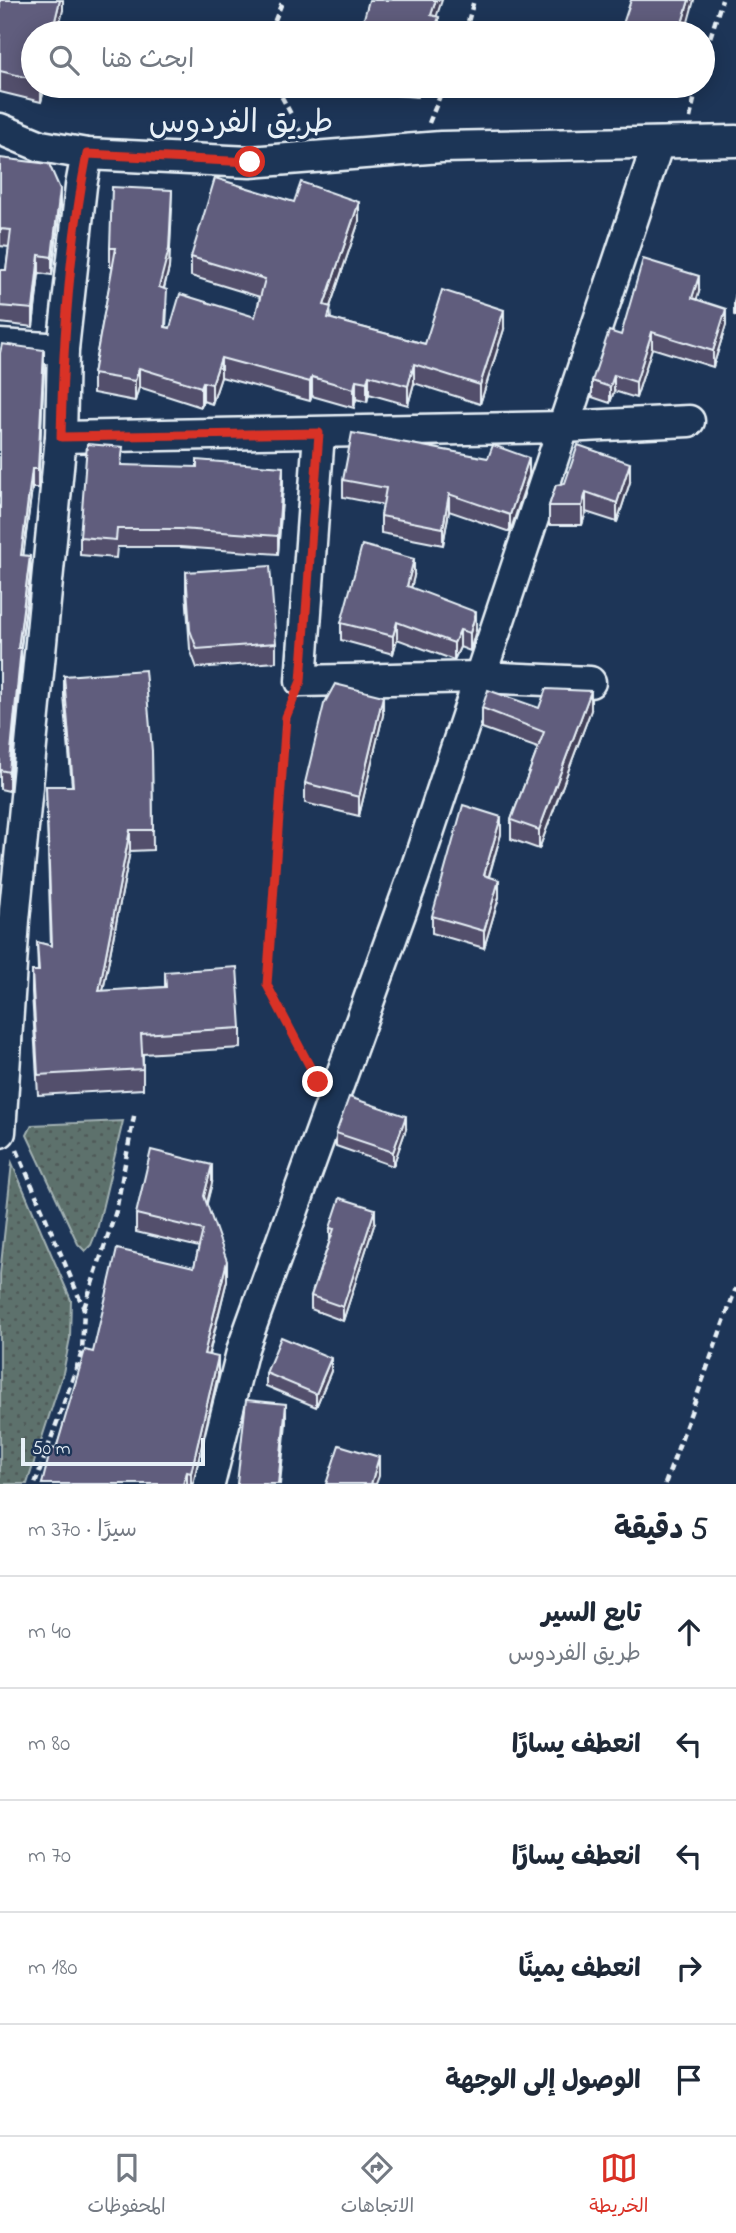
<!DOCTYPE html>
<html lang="ar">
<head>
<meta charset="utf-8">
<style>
  :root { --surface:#fff; --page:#f6f6f7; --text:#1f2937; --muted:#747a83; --line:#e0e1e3; --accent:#d93025 }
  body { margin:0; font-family:"Indie Flower","Playpen Sans Arabic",sans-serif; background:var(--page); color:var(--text); direction:rtl }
  .scale { position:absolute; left:21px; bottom:18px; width:184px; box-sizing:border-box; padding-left:7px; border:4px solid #e8f1f8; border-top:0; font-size:19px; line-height:24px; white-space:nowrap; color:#e8f1f8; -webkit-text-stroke:5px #1d3557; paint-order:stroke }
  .stop { position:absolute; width:21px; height:21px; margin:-16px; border:5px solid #d93025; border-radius:50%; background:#fff }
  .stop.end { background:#d93025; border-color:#fff; box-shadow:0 2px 7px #0008 }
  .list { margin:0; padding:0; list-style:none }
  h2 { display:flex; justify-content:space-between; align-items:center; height:91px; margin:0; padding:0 28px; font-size:30px }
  h2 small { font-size:23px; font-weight:400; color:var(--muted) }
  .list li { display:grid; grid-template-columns:46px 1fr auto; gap:21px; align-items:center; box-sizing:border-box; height:112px; padding:0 28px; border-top:2px solid var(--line) }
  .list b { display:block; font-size:26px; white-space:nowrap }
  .list p { margin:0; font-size:23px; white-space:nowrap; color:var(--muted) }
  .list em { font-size:23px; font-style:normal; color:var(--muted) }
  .icon { flex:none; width:38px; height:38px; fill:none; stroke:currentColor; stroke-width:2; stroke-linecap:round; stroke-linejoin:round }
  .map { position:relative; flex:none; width:736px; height:1484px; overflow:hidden; direction:ltr }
  .search { position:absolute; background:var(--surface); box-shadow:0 4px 18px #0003; left:21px; right:21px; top:21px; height:77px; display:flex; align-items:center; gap:18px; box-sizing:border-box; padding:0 24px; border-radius:38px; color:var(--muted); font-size:26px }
  .sheet { height:651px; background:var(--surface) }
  nav { display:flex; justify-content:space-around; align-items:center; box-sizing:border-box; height:98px; border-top:2px solid var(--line); background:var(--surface); font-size:19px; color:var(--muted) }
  nav a { display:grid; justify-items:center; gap:4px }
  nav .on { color:var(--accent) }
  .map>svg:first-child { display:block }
  .park { fill:url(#park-dots); stroke:#a2b1b2; stroke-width:2 }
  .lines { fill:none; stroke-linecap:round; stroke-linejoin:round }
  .minor-casing { stroke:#e8f1f8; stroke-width:35 }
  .path { stroke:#e8f1f8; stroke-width:4.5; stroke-dasharray:7 5; stroke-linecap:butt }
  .minor { stroke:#1d3557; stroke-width:30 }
  .wall { fill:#53506c; stroke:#e8f1f8; stroke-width:2 }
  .shaded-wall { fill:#434158; stroke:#e8f1f8; stroke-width:2 }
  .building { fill:#605d7d; stroke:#e8f1f8; stroke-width:2 }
  .route { stroke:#d93025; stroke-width:9 }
  .labels { text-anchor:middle; stroke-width:6; stroke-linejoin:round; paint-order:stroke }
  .street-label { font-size:32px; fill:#e8f1f8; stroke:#1d3557 }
</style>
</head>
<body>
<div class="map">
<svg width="736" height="1484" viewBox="0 0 736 1484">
  <defs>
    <pattern id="park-dots" width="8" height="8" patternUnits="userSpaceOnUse" patternTransform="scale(1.75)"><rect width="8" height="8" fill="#5d716c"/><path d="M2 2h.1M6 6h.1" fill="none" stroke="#505a59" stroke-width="1.8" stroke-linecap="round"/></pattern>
  </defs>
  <rect width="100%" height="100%" fill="#1d3557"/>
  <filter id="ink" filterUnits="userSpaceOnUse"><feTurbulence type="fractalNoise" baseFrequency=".0143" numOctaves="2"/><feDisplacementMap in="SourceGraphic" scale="14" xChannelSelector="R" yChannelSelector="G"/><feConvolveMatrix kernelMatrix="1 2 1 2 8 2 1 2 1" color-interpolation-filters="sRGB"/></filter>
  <g filter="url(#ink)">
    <g class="park">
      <polygon points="123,1121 97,1230 91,1245 85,1251 78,1244 27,1135 32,1125"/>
      <polygon points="12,1163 71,1300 70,1338 63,1373 27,1484 0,1484 0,1274"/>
    </g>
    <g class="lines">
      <g class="minor-casing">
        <g id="minor">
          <polyline points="0,129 41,146 87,154 250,162 441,147 736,141"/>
          <polyline points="0,345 63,349"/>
          <polyline points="319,433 301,681 479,677 590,682"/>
          <polyline points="61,437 563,427 689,421"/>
          <polyline points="0,1041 6,1041 0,1132"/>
          <polyline points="6,1041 14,920 61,437 63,349 81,186 87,154"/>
          <polyline points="209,1484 243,1348 413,878 658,143"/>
        </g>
      </g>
      <g class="path">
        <polyline points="274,33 275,20 283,0"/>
        <polyline points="465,33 474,0"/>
        <polyline points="703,60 722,0"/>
        <polyline points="276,86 300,131"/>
        <polyline points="690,118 697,86"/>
        <polyline points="429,123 444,86"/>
        <polyline points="292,702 286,717 267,984 313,1072"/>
        <polyline points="17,1150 84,1309 82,1352 35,1484"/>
        <polyline points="84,1308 116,1211 135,1111"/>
        <polyline points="665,1484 736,1288"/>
      </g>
      <use href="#minor" class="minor"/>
    </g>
    <g class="wall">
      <polygon points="0,0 63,0 63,10 33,33 33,86 45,86 41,102 0,92"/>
      <polygon points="350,86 421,86 417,97 350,91"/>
      <polygon points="0,158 60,207 52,275 39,273 33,327 0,323 0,270 6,270 9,247 0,246"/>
      <polygon points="172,209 169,268 164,289 167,309 166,327 170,328 255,317 260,297 191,276 191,257 359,221 330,307 331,319 425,344 504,329 480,404 414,383 408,405 369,394 367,402 356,399 354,408 312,396 310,401 221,377 212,404 203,401 201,407 139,387 135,401 93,393 93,374 113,267 110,267 110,248"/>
      <polygon points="699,292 696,300 726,325 713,367 652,348 636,398 614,391 610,403 592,397 592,381 621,335"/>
      <polygon points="736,292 736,316 734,315 734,302"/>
      <polygon points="0,353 44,368 38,488 32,488 23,555 30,575 21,648 21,667 9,791 0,789"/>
      <polygon points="123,465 283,485 278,554 180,547 117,547 116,558 80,555 80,537"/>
      <polygon points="529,475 510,532 449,511 443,545 381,533 381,516 383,505 343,497 343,480"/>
      <polygon points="630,482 617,522 586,512 582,525 549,525 549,506 556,485"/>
      <polygon points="186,572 276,643 276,662 197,668 190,649 186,591"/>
      <polygon points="414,576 411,588 476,630 470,651 460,647 454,660 397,639 393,654 341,640 341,623"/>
      <polygon points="64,676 152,751 153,850 130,851 103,991 165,987 165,972 241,1028 241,1048 143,1054 143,1089 38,1095 32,992 32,971 38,971 37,942 51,946 46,786 72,786 64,696"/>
      <polygon points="482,708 539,708 591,710 539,849 511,839 511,820 538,748 482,728"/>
      <polygon points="383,715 359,816 305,803 305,783"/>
      <polygon points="501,834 489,877 499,897 484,948 432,933 432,916"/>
      <polygon points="406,1129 393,1166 336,1146 336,1133"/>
      <polygon points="212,1183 206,1204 227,1280 209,1355 218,1375 193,1484 42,1484 93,1352 194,1267 199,1247 136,1232 136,1214"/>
      <polygon points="375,1222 343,1321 311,1309 311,1296 330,1240 330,1228"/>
      <polygon points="331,1371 316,1407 266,1386 266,1373"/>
    </g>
    <g class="shaded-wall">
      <polygon points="60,0 63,0 63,10 57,33 52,33"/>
      <polygon points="436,0 442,0 431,33 431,15"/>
      <polygon points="689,0 694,0 685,33 679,33"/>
      <polygon points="439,17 439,33 433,33"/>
      <polygon points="41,86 45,86 41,102"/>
      <polygon points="417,86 421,86 417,97"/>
      <polygon points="60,189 60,207 52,275 52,257"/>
      <polygon points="172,190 169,268 159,306 159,287"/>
      <polygon points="359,202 359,221 324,324 324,305"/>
      <polygon points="39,255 39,273 33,327 33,309"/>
      <polygon points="699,276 699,292 692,314 692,298"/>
      <polygon points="726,309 726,325 713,367 713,351"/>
      <polygon points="504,310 504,329 480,404 480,385"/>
      <polygon points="652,332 652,348 636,398 636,382"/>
      <polygon points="44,350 44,368 38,488 38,469"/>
      <polygon points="221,358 221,377 212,404 212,384"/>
      <polygon points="414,364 414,383 408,405 408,386"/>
      <polygon points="139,368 139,387 135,401 135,381"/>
      <polygon points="369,375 369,394 367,402 367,382"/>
      <polygon points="614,375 614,391 610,403 610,387"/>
      <polygon points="312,377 312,396 310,401 310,382"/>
      <polygon points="356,380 356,399 354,408 354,389"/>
      <polygon points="203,382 203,401 201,407 201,387"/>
      <polygon points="529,458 529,475 510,532 510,515"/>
      <polygon points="630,463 630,482 617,522 617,503"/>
      <polygon points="283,467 283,485 278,554 278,536"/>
      <polygon points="32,469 32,488 21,574 21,555"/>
      <polygon points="586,492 586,512 582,525 582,506"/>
      <polygon points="449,494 449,511 443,545 443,528"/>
      <polygon points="30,556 30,575 18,667 18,648"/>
      <polygon points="414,559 414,576 407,604 407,586"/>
      <polygon points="476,612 476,630 470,651 470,633"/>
      <polygon points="397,622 397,639 393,654 393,636"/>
      <polygon points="460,630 460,647 454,660 454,643"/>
      <polygon points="21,648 21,667 9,791 9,772"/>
      <polygon points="591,691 591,710 539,849 539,830"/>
      <polygon points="383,696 383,715 359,816 359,797"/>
      <polygon points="501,817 501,834 484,892 484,875"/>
      <polygon points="130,830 130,851 99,1011 99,991"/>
      <polygon points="499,880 499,897 484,948 484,931"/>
      <polygon points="406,1116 406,1129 393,1166 393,1152"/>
      <polygon points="212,1165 212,1183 204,1215 204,1196"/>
      <polygon points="375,1209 375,1222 343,1321 343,1307"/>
      <polygon points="227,1261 227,1280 204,1372 204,1354"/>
      <polygon points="218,1357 218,1375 193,1484 191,1484 191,1473"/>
      <polygon points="331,1358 331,1371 316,1407 316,1394"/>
      <polygon points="286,1404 286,1423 280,1484 278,1484"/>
      <polygon points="379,1457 379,1476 376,1484 371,1484"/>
      <polygon points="187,1472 187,1484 183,1484"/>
    </g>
    <g class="building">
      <polygon points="0,0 60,0 52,33 33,33 33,79 0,71"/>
      <polygon points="369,0 436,0 431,15 439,17 433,33 360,33"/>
      <polygon points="631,0 689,0 679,33 620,33"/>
      <polygon points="0,158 49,164 60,189 52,257 39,255 33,309 0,306 0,270 6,270 11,230 0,229"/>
      <polygon points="215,178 294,202 301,182 359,202 324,305 331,307 328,318 425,344 442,290 504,310 480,385 414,364 408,386 369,375 367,382 356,380 354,389 312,377 310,382 221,358 212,384 203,382 201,387 139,368 135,381 93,374 116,248 110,248 112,187 172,190 169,249 159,287 167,290 165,327 170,328 180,294 255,317 265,279 191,257"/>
      <polygon points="643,259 699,276 692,298 726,309 713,351 652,332 636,382 614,375 610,387 592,381 609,331 621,335"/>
      <polygon points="2,344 44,350 38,469 32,469 21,555 30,556 18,648 21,648 9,772 0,770 0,353"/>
      <polygon points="352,433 488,458 493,445 529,458 510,515 449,494 443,528 381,516 386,488 343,480"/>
      <polygon points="87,444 123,447 121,465 197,467 197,460 283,467 278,536 180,529 117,529 116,540 80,537"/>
      <polygon points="578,445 630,463 617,503 586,492 582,506 549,506 556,485 565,483"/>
      <polygon points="362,545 414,559 407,586 476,612 470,633 460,630 454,643 397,622 393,636 341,623"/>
      <polygon points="270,566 276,643 197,649 190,630 186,572"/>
      <polygon points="145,670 152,751 153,830 130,830 99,991 166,987 165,972 237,967 241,1028 141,1034 143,1069 38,1075 32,971 39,971 37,942 52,946 46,786 73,786 64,676"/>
      <polygon points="335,684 383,696 359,797 305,783 324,704"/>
      <polygon points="546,689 591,691 539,830 511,820 544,732 482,708 488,690 539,708"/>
      <polygon points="463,805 501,817 484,875 499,880 484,931 432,916"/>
      <polygon points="349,1097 406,1116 393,1152 336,1133"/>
      <polygon points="151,1150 212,1165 204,1196 227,1261 204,1354 218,1357 191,1473 187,1472 183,1484 42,1484 51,1448 56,1449 85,1350 93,1352 117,1249 194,1267 203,1230 136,1214"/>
      <polygon points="340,1198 375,1209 343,1307 311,1296 334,1229 330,1228"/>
      <polygon points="281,1337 331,1358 316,1394 266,1373"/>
      <polygon points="246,1400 286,1404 278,1484 237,1484"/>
      <polygon points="339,1445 379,1457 371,1484 326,1484"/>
    </g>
  </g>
  <g class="lines" filter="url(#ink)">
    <path class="route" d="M250,162L87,154C69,247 63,343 61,437L319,433L301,681L286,717L267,985L318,1082"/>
  </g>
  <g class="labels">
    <g class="street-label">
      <text x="241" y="132">طريق الفردوس</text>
    </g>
  </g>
</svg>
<div class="scale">50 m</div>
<div class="stop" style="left:250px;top:162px"></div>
<div class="stop end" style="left:318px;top:1082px"></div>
<div class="search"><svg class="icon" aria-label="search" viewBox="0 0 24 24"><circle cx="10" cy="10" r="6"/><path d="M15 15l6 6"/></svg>ابحث هنا</div>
</div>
<section class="sheet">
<h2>5 دقيقة<small>سيرًا · 370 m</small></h2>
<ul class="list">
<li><svg class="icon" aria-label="ahead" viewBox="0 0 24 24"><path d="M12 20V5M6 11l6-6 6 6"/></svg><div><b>تابع السير</b><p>طريق الفردوس</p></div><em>40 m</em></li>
<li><svg class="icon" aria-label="left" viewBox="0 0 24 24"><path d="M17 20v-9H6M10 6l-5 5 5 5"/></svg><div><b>انعطف يسارًا</b></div><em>80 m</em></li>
<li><svg class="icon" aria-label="left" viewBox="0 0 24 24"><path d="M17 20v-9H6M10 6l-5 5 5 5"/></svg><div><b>انعطف يسارًا</b></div><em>70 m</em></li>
<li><svg class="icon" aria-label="right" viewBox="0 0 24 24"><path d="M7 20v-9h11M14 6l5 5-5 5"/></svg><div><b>انعطف يمينًا</b></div><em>180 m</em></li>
<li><svg class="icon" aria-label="arrive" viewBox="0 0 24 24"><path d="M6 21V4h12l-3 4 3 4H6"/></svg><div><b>الوصول إلى الوجهة</b></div></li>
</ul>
</section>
<nav>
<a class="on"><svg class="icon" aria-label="map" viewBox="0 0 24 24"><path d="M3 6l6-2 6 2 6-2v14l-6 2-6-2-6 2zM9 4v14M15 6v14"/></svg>الخريطة</a>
<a><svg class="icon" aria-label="directions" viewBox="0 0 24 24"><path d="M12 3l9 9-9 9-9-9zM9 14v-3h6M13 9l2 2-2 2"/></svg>الاتجاهات</a>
<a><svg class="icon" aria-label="saved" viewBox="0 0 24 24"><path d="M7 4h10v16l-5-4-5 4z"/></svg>المحفوظات</a>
</nav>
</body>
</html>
